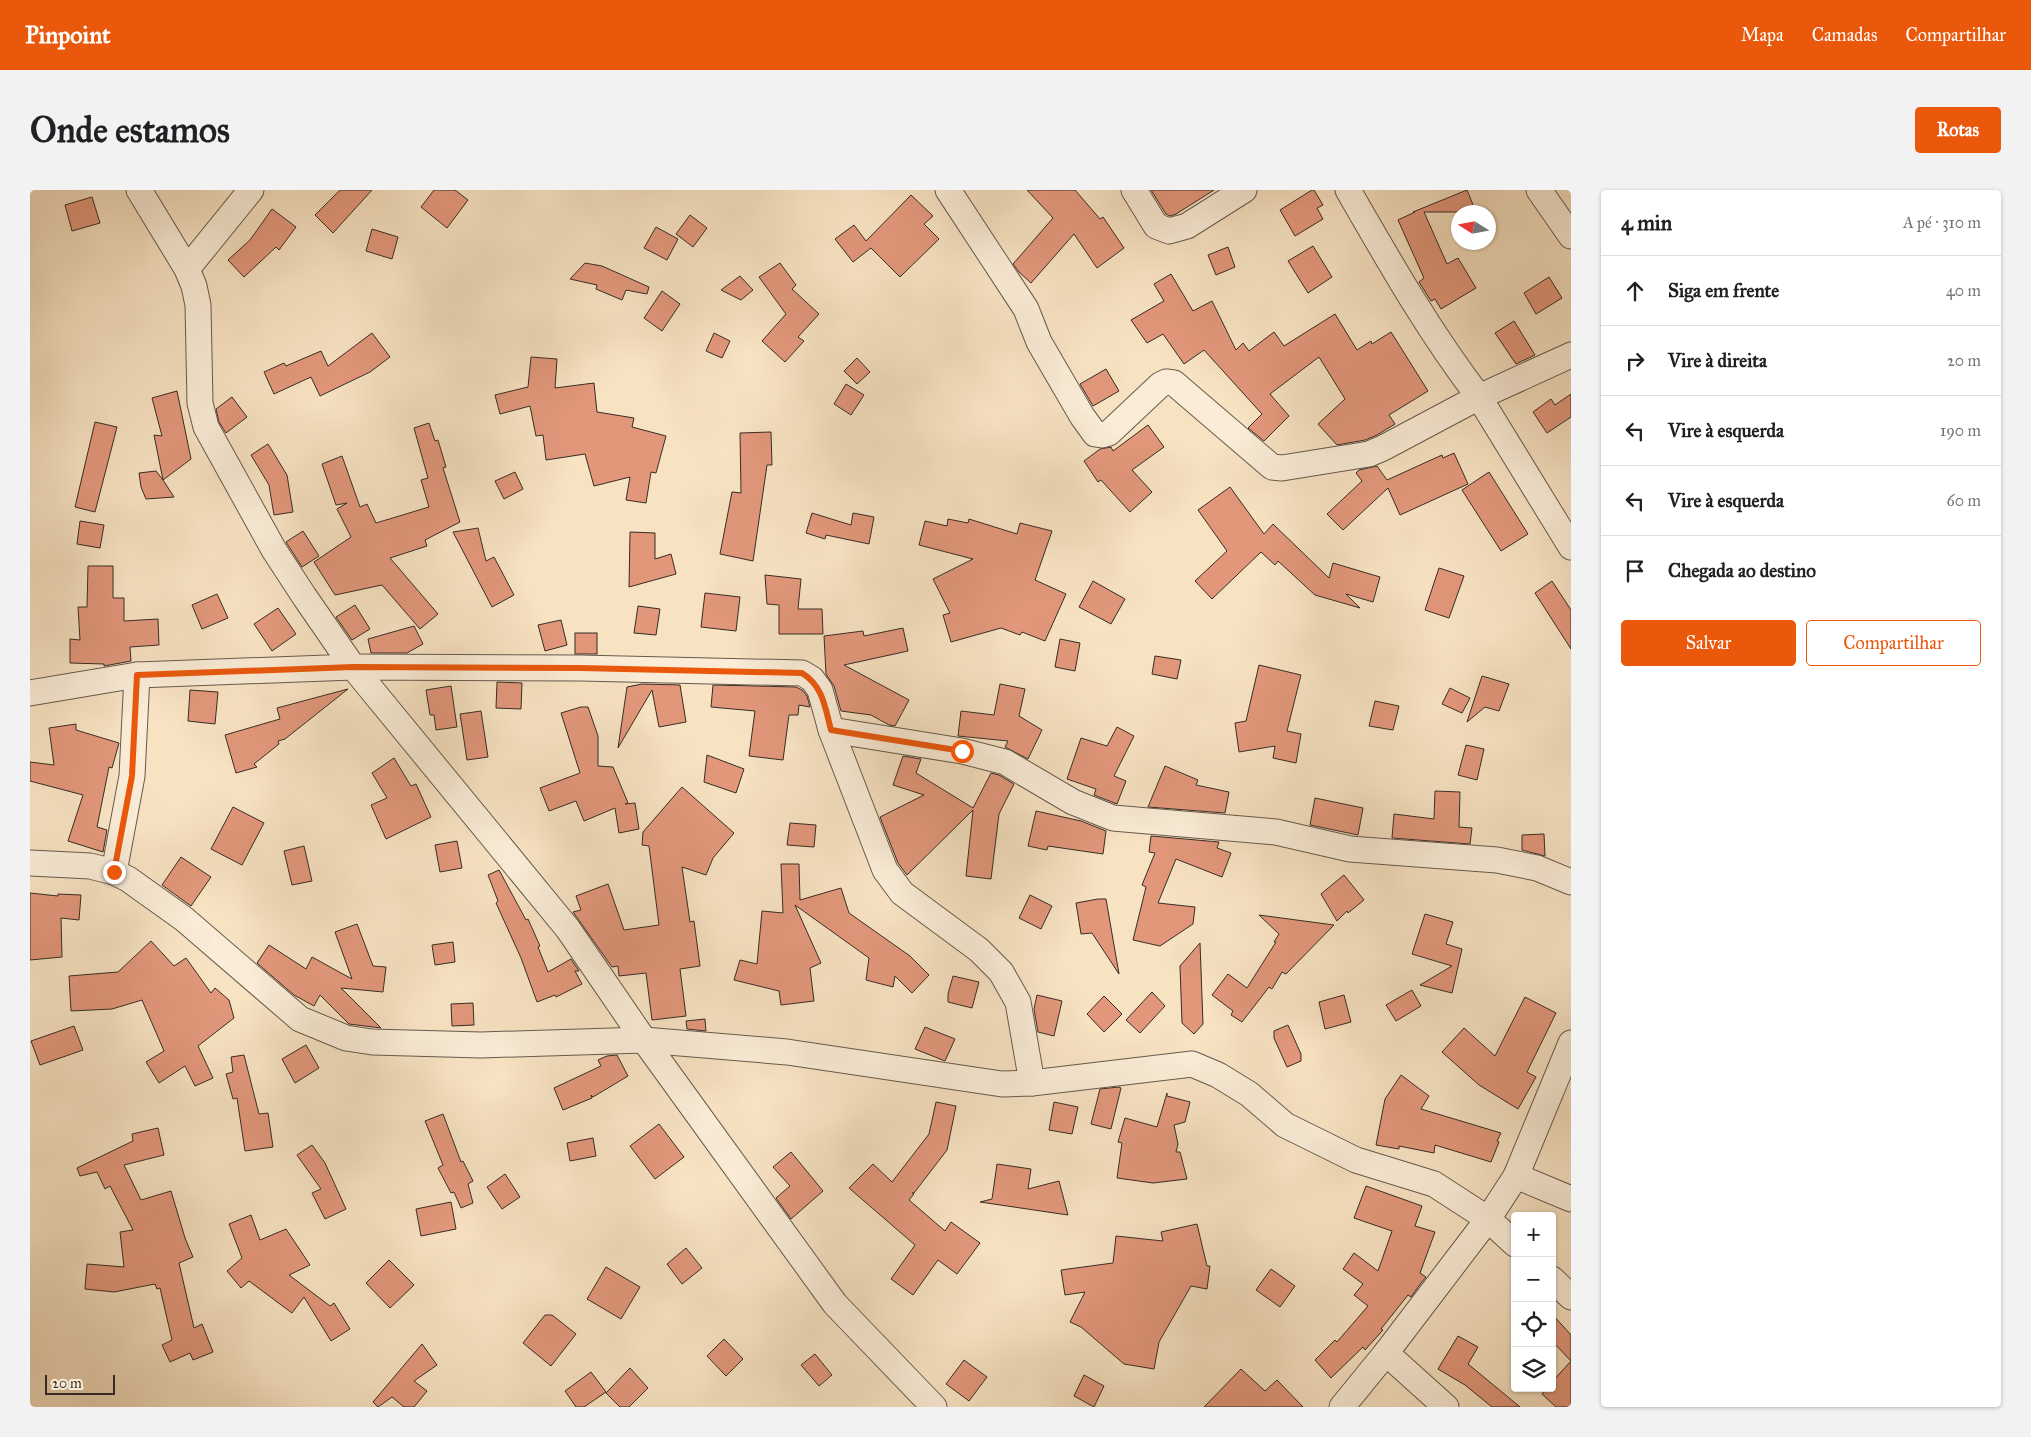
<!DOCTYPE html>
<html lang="pt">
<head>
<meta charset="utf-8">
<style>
  :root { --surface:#fff; --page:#f2f2f2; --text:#202124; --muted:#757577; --line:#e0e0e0; --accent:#ea580c }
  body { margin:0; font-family:"IM FELL Great Primer",serif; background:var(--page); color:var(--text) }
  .controls { position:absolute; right:15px; bottom:15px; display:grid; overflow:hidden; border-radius:5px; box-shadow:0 1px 4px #0004 }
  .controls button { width:45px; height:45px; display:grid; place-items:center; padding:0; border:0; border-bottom:1px solid var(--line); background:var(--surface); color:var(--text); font:25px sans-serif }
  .compass { position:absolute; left:1421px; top:15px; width:45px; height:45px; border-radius:50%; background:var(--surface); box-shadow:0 1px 4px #0004; rotate:281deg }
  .scale { position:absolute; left:15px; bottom:12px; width:70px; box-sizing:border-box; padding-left:5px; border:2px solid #372c25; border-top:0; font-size:14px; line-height:18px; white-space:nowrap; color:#372c25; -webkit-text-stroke:4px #faecd7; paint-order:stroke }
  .stop { position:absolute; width:15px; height:15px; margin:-11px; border:4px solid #ea580c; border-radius:50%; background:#fff }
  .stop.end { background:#ea580c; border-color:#fff; box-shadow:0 1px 5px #0008 }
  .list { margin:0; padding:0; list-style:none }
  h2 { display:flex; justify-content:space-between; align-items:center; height:65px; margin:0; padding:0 20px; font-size:21px }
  h2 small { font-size:16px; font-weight:400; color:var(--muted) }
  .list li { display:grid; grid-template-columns:32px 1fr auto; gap:15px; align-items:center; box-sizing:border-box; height:70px; padding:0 20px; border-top:1px solid var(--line) }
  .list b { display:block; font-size:19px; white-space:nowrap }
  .list em { font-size:16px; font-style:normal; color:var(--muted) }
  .actions { display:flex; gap:10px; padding:15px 20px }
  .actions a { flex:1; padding:11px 0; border:1px solid var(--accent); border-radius:5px; text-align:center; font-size:18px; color:var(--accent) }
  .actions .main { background:var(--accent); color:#fff }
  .icon { flex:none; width:28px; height:28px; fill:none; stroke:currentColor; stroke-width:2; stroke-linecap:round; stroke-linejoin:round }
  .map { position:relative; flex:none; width:1541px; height:1217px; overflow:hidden; border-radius:5px }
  header { display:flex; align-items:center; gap:30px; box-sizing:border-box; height:70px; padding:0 25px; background:var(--accent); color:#fff }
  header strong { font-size:24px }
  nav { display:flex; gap:28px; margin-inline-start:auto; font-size:18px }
  .intro { display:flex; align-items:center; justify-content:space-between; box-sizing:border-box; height:120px; padding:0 30px }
  h1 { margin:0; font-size:35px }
  .button { padding:12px 22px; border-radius:5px; background:var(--accent); color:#fff; font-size:18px; font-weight:700 }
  main { display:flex; gap:30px; padding:0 30px }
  aside { flex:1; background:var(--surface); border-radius:5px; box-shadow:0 1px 4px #0004 }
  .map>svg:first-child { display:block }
  .building { fill:#e2977b; stroke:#372c25 }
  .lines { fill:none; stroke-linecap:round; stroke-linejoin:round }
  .minor-casing { stroke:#675a4c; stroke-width:27 }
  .minor { stroke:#faecd7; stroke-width:25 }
  .route { stroke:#ea580c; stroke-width:6 }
</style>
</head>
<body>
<header>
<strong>Pinpoint</strong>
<nav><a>Mapa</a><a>Camadas</a><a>Compartilhar</a></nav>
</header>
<div class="intro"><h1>Onde estamos</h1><a class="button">Rotas</a></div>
<main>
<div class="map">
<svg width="1541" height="1217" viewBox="0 0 1541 1217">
  <rect width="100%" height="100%" fill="#f7e2c2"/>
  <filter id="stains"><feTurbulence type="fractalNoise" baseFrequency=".004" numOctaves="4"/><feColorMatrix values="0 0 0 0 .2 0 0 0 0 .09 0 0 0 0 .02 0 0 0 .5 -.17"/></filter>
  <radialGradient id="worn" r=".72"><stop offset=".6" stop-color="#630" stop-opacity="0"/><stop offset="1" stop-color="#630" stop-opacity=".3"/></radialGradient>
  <g class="building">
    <polygon points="310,0 342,0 303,43 285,25"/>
    <polygon points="404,0 425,0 438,10 417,38 391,17"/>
    <polygon points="997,0 1045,0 1070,29 1073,27 1094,58 1067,78 1044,44 1001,93 989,82 983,74 1023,28"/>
    <polygon points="1121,0 1184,0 1146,24 1140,26 1136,24"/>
    <polygon points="1282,0 1284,0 1293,15 1287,18 1293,29 1265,46 1250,20"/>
    <polygon points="1437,0 1446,22 1394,22 1417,74 1428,68 1446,98 1411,119 1405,109 1401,111 1389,92 1394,88 1368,30 1385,22 1383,22"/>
    <polygon points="881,5 903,26 894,34 909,49 870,87 841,58 823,72 805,49 824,35 836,51"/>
    <polygon points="62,7 70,33 42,41 35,15"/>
    <polygon points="242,19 266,37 249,60 246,57 214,87 198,70 220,50"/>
    <polygon points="660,25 677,38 663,57 646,44"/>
    <polygon points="626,37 648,49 637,70 614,58"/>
    <polygon points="342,39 368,47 362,69 336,61"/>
    <polygon points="1283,56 1302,87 1278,103 1258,71"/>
    <polygon points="1198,57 1205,77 1186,85 1178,65"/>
    <polygon points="555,73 572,76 619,97 617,104 596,100 592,110 566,99 567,95 540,89"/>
    <polygon points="750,73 766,95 762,99 789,124 768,147 774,151 755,172 732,151 756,124 729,87"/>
    <polygon points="1141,84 1163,121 1182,111 1206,160 1213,153 1219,161 1244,142 1254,156 1305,124 1327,160 1341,151 1342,154 1361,142 1398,201 1359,225 1365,234 1347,245 1335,250 1307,255 1288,234 1315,209 1289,167 1240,204 1259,226 1234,251 1218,238 1232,224 1174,160 1154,174 1133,144 1117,153 1101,130 1134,111 1124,94"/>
    <polygon points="710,86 723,100 711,110 691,100"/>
    <polygon points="1519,87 1532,108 1506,124 1494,103"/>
    <polygon points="632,101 650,114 632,141 614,128"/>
    <polygon points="1484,131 1505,165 1486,174 1465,143"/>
    <polygon points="342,143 360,167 340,182 290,206 281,187 244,204 234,182 254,173 256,176 291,161 298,176"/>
    <polygon points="684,143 700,151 692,168 676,161"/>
    <polygon points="501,167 527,169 525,198 564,193 567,222 604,228 602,237 636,246 626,283 621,282 616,313 596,310 600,287 564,296 555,264 516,270 513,245 506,246 500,216 470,224 465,205 498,197"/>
    <polygon points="827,168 840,182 827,194 814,181"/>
    <polygon points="1076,179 1089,201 1063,216 1050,194"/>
    <polygon points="816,194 834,205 821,225 804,214"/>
    <polygon points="147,201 161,269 133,290 144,307 116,309 111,297 109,283 126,281 133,290 124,245 132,246 122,208"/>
    <polygon points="1541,204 1541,227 1517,243 1503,222 1521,209 1525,215"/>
    <polygon points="202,207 217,227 196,243 189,232 186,219"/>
    <polygon points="65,232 87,237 65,322 45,317"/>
    <polygon points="399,233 405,251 408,250 416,277 413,278 430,332 395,350 397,356 360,368 408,424 390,439 352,395 305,405 284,372 321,347 307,319 317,313 306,315 292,274 312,266 330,317 337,314 346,333 399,317 391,290 398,288 384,238"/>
    <polygon points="1118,235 1134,257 1102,280 1122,302 1100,322 1071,290 1068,292 1054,271 1070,259 1081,257 1083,261"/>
    <polygon points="741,242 742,275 737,275 723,371 690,364 702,302 711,303 710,243"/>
    <polygon points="238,254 257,285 263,322 244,325 239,295 221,265"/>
    <polygon points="1424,263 1438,294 1370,325 1358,298 1313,340 1297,324 1332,291 1326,283 1329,280 1347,276 1357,290 1412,265 1413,268"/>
    <polygon points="485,282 493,299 474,309 465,291"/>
    <polygon points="1459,282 1498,344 1471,361 1432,300"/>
    <polygon points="1200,297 1234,344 1243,334 1299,388 1303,373 1350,387 1343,412 1316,404 1330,418 1285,405 1248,371 1245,375 1231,362 1182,409 1165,391 1197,361 1168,320"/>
    <polygon points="782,323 821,335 823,323 844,327 839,354 796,345 795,349 776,343"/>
    <polygon points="918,329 938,333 939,329 987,344 990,333 1022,341 1005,390 1036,404 1015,451 992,442 990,445 971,438 921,452 913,425 920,423 903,389 943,369 889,355 895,331 917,336"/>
    <polygon points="50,331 74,335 70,358 47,354"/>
    <polygon points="448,338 456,371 464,367 484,405 462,417 423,342"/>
    <polygon points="273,341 289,366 272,377 256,352"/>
    <polygon points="600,342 625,343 625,369 641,364 646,384 599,397"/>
    <polygon points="58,376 83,376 83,408 94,408 94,431 128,429 129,455 100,457 101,471 74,476 74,474 40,473 40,449 50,450 48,417 57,417"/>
    <polygon points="1409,378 1434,386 1419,428 1395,420"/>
    <polygon points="735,385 771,389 768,419 792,419 793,444 749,444 749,415 737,414"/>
    <polygon points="1063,391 1095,409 1081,434 1049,417"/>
    <polygon points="1522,391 1541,420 1541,459 1505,403"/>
    <polygon points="675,403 710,407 706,441 671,437"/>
    <polygon points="187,404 198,428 172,439 162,415"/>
    <polygon points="325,415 340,439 322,450 306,427"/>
    <polygon points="608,416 630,419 626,445 604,443"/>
    <polygon points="248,418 266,444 242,461 224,434"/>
    <polygon points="531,430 537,455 515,461 508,435"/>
    <polygon points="384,436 393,454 377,463 341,463 338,449"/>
    <polygon points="873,438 878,461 814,475 879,510 865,536 859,535 841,525 811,521 804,496 796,484 794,446 833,441 834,446"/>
    <rect x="545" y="443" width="22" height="21"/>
    <polygon points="1030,449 1050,453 1045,481 1025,477"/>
    <polygon points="1125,466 1151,470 1147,489 1122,484"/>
    <polygon points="1229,475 1271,485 1257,541 1271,544 1266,573 1243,568 1245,556 1209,562 1205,533 1216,531"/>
    <polygon points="1452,486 1479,494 1469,521 1455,517 1437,532"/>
    <polygon points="467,492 492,493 491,519 466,518"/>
    <polygon points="612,494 650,495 656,532 629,537 622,500 588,558 597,497"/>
    <polygon points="970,494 995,499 989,526 1012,540 998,569 975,557 978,551 928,546 931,521 964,525"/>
    <polygon points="683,495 766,497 772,500 777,506 780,517 769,515 768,525 759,525 753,570 719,566 725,521 681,517"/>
    <polygon points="421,496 427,537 406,540 404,525 400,525 396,500"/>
    <polygon points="1420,498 1440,508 1432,523 1412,514"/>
    <polygon points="318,499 255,549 248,551 249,554 224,574 227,577 206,583 195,545 250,529 247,518"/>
    <polygon points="160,500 188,502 185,534 158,531"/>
    <polygon points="1345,511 1369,516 1363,540 1339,536"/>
    <polygon points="551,517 558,517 568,546 568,576 583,577 598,613 595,614 605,613 609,639 589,643 585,618 554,631 546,611 519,621 510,598 550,583 531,523"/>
    <polygon points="451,521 458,567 437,570 430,524"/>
    <polygon points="46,534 46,540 89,553 82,578 79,577 67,637 77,640 73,662 38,651 53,605 0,591 0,572 24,575 19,538"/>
    <polygon points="1087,537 1104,546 1084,586 1096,591 1087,614 1064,605 1066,599 1037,589 1051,548 1077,556"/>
    <polygon points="1436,555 1454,559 1447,590 1428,585"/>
    <polygon points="677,565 714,579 706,603 674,592"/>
    <polygon points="873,566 891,569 886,583 943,618 961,583 969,585 984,594 969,624 961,689 936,686 943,620 877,685 868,673 850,627 894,605 863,595"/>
    <polygon points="364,568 381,596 386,594 401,627 356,649 341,615 357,608 342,583"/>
    <polygon points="1135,576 1168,590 1166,595 1199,602 1195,623 1118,617"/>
    <polygon points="652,597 704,643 683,668 676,685 652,677 660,732 664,731 670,776 650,779 656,826 622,830 616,783 589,786 588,776 582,777 543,722 551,720 546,706 578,694 594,740 629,735 619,656 612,655 613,642"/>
    <polygon points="1405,601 1430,602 1429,637 1442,638 1440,654 1362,648 1364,624 1404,629"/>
    <polygon points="1285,608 1333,618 1328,645 1280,635"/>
    <polygon points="203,617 234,633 212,675 181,659"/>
    <polygon points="1006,621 1051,631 1076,641 1073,664 1018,656 1017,660 998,656"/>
    <polygon points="760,633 786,635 784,657 757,655"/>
    <polygon points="1514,644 1515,666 1492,660 1492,645"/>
    <polygon points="1121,646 1189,652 1187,658 1201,663 1192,687 1146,669 1128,713 1165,717 1163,734 1130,756 1103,750 1116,697 1112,695 1125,663 1119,662"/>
    <polygon points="427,651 432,678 410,682 405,655"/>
    <polygon points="274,656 282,691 262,695 254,661"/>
    <polygon points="151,667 181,687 161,716 132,695"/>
    <polygon points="751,674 769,674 770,710 811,698 819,723 880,766 899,785 882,803 865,786 863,797 836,790 839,768 765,715 791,773 780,778 784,811 751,815 749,801 704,790 710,770 727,774 732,721 753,723"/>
    <polygon points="469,680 496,730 498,729 510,756 508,757 518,782 541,769 549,781 545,781 552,794 526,807 525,805 507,812 491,768 466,713 468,711 458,685"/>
    <polygon points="1314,685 1334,710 1318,723 1317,721 1307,731 1291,704"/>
    <polygon points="0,703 28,706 28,704 51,705 49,730 31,728 32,767 0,770"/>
    <polygon points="1000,705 1022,716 1011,739 989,728"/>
    <polygon points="1068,709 1076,709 1089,784 1062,743 1051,744 1046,713"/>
    <polygon points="1395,724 1423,732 1416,754 1432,759 1422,803 1390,795 1422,776 1382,764"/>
    <polygon points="1229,725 1304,735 1256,784 1252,782 1242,799 1239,797 1212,832 1201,825 1203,821 1182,805 1198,784 1217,798 1246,752 1244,752 1249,744"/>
    <polygon points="327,734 343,776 356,777 353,802 311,798 351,838 319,834 290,805 284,816 264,805 227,773 239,755 276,779 282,767 322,789 305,742"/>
    <polygon points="121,751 144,776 156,768 181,803 185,798 199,810 204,828 168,856 183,888 165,896 155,876 129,893 116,872 134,861 112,810 82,819 41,821 39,786 88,782"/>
    <polygon points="423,752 425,772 405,775 402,755"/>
    <polygon points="1170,753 1173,834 1164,844 1152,833 1150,776"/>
    <polygon points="923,786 949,792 942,818 918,812 918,804"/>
    <polygon points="1382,800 1391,816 1366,831 1356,815"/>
    <polygon points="1122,802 1135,816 1110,843 1096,830"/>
    <polygon points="1007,805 1032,811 1024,846 1008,842 1004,819"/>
    <polygon points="1314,805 1321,832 1295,839 1289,812"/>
    <polygon points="1074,806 1092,824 1074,842 1057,824"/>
    <polygon points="1495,807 1526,823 1497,882 1506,887 1488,919 1449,895 1412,862 1434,838 1465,866"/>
    <polygon points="443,813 444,835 422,836 421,814"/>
    <polygon points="675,829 676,841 657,839 656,831"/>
    <polygon points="1258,835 1271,864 1271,871 1257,877 1244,848 1244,841"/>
    <polygon points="44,836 53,860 10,875 1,851"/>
    <polygon points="895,837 925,849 915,871 885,859"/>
    <polygon points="276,855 289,878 265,893 252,869"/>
    <polygon points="214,865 229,924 238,923 243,957 215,961 207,908 203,909 196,884 203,882 201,867"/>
    <polygon points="587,865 598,886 563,907 561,905 562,908 533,920 524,898 571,876 568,870 577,866"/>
    <polygon points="1371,885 1399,906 1391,919 1471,943 1467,951 1469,952 1461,972 1405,955 1404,963 1369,956 1369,959 1346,955 1355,909"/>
    <polygon points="1089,897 1091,898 1081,939 1061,934 1070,899"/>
    <polygon points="1137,903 1137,906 1160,912 1155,932 1144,935 1148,954 1146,962 1150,962 1157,989 1123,993 1087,988 1092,953 1088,952 1095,928 1127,937"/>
    <polygon points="906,912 926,916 917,960 884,1003 882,1003 884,1004 879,1010 915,1041 921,1032 950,1053 927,1084 908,1070 883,1105 861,1089 885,1055 819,998 843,974 862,992 899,944"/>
    <polygon points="1024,912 1048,917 1042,944 1019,940"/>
    <polygon points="413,924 431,972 433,971 443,991 438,994 443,1013 431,1018 424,1002 421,1003 408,978 413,975 395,931"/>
    <polygon points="629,934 654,967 625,989 600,956"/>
    <polygon points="128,938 134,965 94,975 111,1010 141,1001 155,1048 163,1067 149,1073 164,1138 172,1134 183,1162 163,1170 160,1163 140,1172 132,1155 142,1150 130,1098 127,1099 125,1094 84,1102 55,1099 57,1074 94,1077 90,1042 103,1040 80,996 75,999 67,982 50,986 47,978 103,951 102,944"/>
    <polygon points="563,948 566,966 540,971 537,953"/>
    <polygon points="282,955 295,973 316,1019 295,1029 282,1003 291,999 267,965"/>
    <polygon points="761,962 793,1001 761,1029 746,1008 760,996 743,977"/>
    <polygon points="967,974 1001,979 998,999 1029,991 1038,1025 950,1012 962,1009"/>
    <polygon points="475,984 490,1007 472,1019 457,997"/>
    <polygon points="1336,996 1392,1016 1385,1036 1405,1042 1390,1083 1396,1087 1391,1093 1381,1107 1378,1105 1351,1139 1353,1140 1335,1160 1333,1157 1301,1188 1285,1170 1305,1150 1307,1152 1338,1116 1324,1105 1333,1094 1313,1079 1324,1063 1348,1081 1362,1041 1324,1028"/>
    <polygon points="421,1012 426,1039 391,1046 386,1019"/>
    <polygon points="221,1025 230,1050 256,1039 280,1075 259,1085 300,1116 304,1113 320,1139 301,1151 274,1107 262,1123 219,1091 211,1098 197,1081 212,1068 199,1034"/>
    <polygon points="1167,1034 1177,1076 1180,1076 1177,1099 1161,1096 1129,1152 1124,1179 1094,1174 1051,1137 1040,1132 1055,1102 1035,1105 1031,1080 1083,1073 1086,1046 1133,1051 1131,1042"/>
    <polygon points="656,1058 672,1078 652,1094 637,1074"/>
    <polygon points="359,1070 384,1095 360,1118 336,1093"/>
    <polygon points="576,1077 610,1097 591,1129 557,1109"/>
    <polygon points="1241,1079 1265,1096 1250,1117 1226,1100"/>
    <polygon points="1522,1124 1541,1145 1541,1217 1526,1217 1512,1204 1517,1198 1522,1198 1522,1192 1541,1171 1522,1151"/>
    <polygon points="515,1125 522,1125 546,1144 521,1176 493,1153"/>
    <polygon points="1428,1146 1448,1157 1438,1174 1490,1217 1462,1217 1435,1195 1408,1179"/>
    <polygon points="694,1149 713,1169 696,1186 677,1166"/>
    <polygon points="392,1154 407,1175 384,1191 397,1201 384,1217 374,1217 362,1207 348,1217 343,1212"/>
    <polygon points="785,1164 802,1185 789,1196 771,1175"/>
    <polygon points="934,1170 957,1187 939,1211 916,1194"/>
    <polygon points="600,1178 618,1198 599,1217 590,1217 576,1203"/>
    <polygon points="1211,1179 1235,1201 1247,1190 1273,1217 1174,1217"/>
    <polygon points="561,1182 576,1202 554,1217 546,1217 535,1201"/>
    <polygon points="1054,1185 1074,1196 1064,1217 1044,1206"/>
  </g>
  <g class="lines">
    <g class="minor-casing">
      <g id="minor">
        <polyline points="109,0 157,79 164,96 168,115 170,213 176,237 244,360 274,406 323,477 538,739 614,850 805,1114 904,1217"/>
        <polyline points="918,0 996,119 1009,152 1052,226 1065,244 1072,245 1079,243 1130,195 1136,192 1144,193 1242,277 1252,278 1339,264 1353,258 1449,207 1541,357"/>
        <polyline points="1104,0 1126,36 1139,41 1157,36 1214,0"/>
        <path d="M1318,0C1359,71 1399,142 1449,207L1541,165"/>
        <polyline points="1509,0 1541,46"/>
        <polyline points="157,79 221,0"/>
        <polyline points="0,503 107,485 323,477 550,478 772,483 782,489 790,500 801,540 855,680 872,703 949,760 971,782 988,812 1002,893"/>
        <polyline points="801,540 932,561 975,572 1043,612 1083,628 1246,642 1320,659 1467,670 1507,678 1541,692"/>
        <polyline points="0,673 60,676 84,682 98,689 154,729 270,829 316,848 342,852 451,855 614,850 757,862 972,894 1002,893 1162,874 1188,885 1219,904 1255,935 1326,970 1404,994 1458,1029 1485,1054"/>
        <polyline points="84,682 102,586 107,485"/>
        <polyline points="1486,986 1541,1009"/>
        <polyline points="1522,1089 1541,1107"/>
        <polyline points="1356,1163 1416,1217"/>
        <polyline points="1312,1217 1356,1163 1458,1029 1486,986 1541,853"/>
      </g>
    </g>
    <use href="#minor" class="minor"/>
  </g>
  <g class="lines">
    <path class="route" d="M84,682L102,586L107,485L323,477L550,478L772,483C793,496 795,517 801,540L932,561"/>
  </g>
  <rect width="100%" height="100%" filter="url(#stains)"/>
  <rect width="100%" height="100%" fill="url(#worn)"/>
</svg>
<div class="controls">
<button>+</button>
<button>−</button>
<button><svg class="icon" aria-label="locate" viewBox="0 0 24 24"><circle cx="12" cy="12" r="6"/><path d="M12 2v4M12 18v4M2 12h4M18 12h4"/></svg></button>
<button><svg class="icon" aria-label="layers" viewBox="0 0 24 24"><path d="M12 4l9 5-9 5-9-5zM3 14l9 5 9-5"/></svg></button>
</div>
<svg class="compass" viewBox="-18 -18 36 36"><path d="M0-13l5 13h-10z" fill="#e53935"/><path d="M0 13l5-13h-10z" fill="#757577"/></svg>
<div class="scale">20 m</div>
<div class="stop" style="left:932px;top:561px"></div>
<div class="stop end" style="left:84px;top:682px"></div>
</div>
<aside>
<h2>4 min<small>A pé · 310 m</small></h2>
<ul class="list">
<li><svg class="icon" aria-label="ahead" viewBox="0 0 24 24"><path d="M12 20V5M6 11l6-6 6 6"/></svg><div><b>Siga em frente</b></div><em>40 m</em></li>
<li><svg class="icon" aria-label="right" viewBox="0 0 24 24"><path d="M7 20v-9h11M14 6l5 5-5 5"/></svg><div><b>Vire à direita</b></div><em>20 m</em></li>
<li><svg class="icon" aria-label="left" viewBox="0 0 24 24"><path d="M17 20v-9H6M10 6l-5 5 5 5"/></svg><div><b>Vire à esquerda</b></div><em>190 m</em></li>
<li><svg class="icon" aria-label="left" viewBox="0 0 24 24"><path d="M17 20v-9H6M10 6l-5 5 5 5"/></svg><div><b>Vire à esquerda</b></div><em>60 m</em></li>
<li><svg class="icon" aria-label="arrive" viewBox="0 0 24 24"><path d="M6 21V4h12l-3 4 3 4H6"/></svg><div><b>Chegada ao destino</b></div></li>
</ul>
<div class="actions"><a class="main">Salvar</a><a>Compartilhar</a></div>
</aside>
</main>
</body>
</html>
